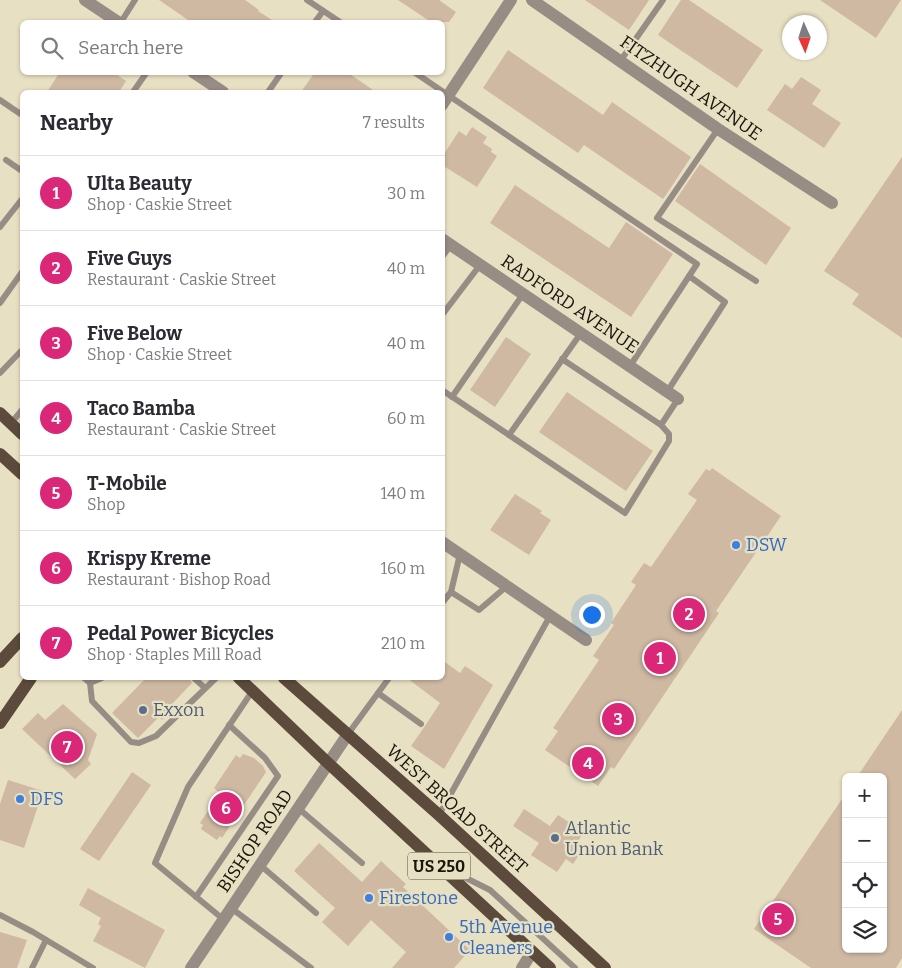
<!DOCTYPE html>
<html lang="en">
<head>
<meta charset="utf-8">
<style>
  :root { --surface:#fff; --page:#f7f7f7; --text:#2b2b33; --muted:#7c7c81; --line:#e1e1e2; --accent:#db2777 }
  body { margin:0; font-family:Bitter,serif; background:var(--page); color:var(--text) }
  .controls { position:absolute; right:15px; bottom:15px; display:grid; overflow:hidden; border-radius:8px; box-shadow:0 1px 4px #0004 }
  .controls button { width:45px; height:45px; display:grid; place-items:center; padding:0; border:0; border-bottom:1px solid var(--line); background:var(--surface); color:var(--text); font:25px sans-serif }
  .compass { position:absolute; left:782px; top:15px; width:45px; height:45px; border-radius:50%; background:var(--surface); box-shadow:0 1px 4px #0004; rotate:177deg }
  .you { position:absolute; left:591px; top:614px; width:18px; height:18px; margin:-12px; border:4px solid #fff; border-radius:50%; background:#1a73e8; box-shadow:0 0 0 8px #1a73e833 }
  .badge { display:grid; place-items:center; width:32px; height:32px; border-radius:50%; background:var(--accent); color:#fff; font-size:16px; font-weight:700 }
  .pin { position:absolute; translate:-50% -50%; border:2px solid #fff; box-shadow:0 1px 5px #0006 }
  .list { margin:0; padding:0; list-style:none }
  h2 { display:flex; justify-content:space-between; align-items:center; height:65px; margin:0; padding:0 20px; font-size:21px }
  h2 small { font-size:16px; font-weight:400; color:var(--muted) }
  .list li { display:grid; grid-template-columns:32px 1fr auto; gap:15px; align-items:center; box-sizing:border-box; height:75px; padding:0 20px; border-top:1px solid var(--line) }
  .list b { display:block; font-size:19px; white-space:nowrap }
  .list p { margin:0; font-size:16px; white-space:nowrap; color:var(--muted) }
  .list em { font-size:16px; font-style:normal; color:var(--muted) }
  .icon { flex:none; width:28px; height:28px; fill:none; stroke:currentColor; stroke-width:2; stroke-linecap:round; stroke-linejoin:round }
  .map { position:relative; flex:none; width:902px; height:968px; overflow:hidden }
  .search { position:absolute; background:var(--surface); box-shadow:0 1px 4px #0004; left:20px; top:20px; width:425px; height:55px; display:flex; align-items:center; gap:12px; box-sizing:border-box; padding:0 18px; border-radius:8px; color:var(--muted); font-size:19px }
  .panel { position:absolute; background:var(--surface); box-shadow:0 1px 4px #0004; left:20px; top:90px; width:425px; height:590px; border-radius:8px }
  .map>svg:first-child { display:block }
  .building { fill:#cfb9a3 }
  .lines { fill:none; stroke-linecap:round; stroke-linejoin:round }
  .service { stroke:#988d85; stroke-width:6 }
  .minor { stroke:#988d85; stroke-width:12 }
  .tertiary { stroke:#988d85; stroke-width:12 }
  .primary { stroke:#5c4a3c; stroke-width:12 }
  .shop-dot { fill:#3f7fe0; stroke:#e8e0c3; stroke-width:2 }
  .service-dot { fill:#5c6f8a; stroke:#e8e0c3; stroke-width:2 }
  .labels { text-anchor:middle; stroke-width:4.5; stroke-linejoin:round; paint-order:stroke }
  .shield { fill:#e8e0c3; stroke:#565242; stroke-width:1 }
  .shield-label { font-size:16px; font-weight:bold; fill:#18150b }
  .street-label { font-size:18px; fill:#18150b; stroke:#e8e0c3 }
  .shop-label { font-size:18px; fill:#366cbe; stroke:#e8e0c3; text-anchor:start }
  .service-label { font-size:18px; fill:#4e5e75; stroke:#e8e0c3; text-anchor:start }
</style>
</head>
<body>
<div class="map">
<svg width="902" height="968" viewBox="0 0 902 968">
  <rect width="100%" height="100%" fill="#e8e0c3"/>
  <g class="building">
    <polygon points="159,0 245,0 259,10 258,11 275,22 191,22"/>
    <polygon points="398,0 439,0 456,12 449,22 431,22"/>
    <polygon points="585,0 649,0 629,30"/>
    <polygon points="681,0 689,0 763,50 737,88 658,35"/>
    <polygon points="820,0 901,0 876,38"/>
    <polygon points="508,50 603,115 612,102 691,157 666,195 663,199 584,145 578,153 483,88"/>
    <polygon points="60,72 113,72 126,81 119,92 47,92"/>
    <polygon points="315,72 347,72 376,92 301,92"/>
    <polygon points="801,77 821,90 812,104 841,123 824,148 767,110 785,84 792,89"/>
    <polygon points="472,127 487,137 483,143 492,149 491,152 497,156 477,187 442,165 442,157 459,131 466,136"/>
    <polygon points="902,157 902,338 852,304 859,294 824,271"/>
    <polygon points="700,164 791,228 766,265 675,201"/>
    <polygon points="515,185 609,248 626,222 673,254 631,317 490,223"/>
    <polygon points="506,337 531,354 495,407 470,390"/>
    <polygon points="567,392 653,451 626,491 539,432"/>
    <polygon points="712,468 781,516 716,611 719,613 614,769 611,767 598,786 545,750 558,731 553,728 599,660 593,656 614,625 611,623 636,585 631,582 644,563 651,567 697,500 688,494 706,469 710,471"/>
    <polygon points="515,494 542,511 540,513 551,520 529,555 490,530"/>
    <polygon points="442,660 460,673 465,666 493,685 444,769 411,746 425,726 440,703 407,678 442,678"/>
    <polygon points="146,678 189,678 192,683 172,704 175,707 162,720 159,717 138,738 112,713"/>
    <polygon points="63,704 97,734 88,760 91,764 75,779 22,729 38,713 45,720"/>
    <polygon points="902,710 902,958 896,968 811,968 754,929 846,793 846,949 883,949 883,777 857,777"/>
    <polygon points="243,754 254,758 263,766 266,772 222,838 220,836 217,840 201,829 203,825 200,823 220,793 214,788 236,755 240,758"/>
    <polygon points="132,772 151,785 99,861 80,849"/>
    <polygon points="8,780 43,791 24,848 0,840 0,804"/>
    <polygon points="524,809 550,826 558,815 584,832 574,847 581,852 573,864 566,859 557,872 531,855 539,843 513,826"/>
    <polygon points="319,843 362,882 381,861 406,884 403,887 470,950 454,968 392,968 406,952 371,920 348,946 322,922 335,908 294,871"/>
    <polygon points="88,888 165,930 145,968 93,941 101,926 98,924 101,918 79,905"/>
    <polygon points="0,932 27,940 17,968 0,968"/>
  </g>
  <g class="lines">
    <g class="service">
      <polyline points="307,0 340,22"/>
      <polyline points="121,22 135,0"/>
      <polyline points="315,22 323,11"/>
      <polyline points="621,60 663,0"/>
      <polyline points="414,72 697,264 630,366"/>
      <polyline points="133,92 147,72"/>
      <polyline points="268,92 282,72"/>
      <polyline points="0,100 22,115"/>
      <polyline points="718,129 657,218 756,281"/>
      <polyline points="6,160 22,171"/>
      <polyline points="0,227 22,199"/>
      <polyline points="442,257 451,245"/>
      <polyline points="0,303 22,272"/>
      <polyline points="442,315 480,265"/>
      <polyline points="562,359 661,425"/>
      <polyline points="0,373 22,350"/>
      <polyline points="442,390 625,513 669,441 669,434 661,425 678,399"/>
      <polyline points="667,392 725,302 689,276"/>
      <polyline points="452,397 523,294"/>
      <polyline points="11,423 22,410"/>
      <polyline points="509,435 581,333"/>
      <polyline points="451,592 479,610 507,586"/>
      <polyline points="442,603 451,592 460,554"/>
      <polyline points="84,678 90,683 102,678"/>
      <polyline points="194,678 205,688"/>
      <polyline points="90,683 92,701 131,742 139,743 156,736 216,678"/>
      <polyline points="378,693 421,724"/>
      <polyline points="348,734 389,678"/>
      <polyline points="298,808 362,863"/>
      <polyline points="439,815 550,616"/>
      <polyline points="260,865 316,913"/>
      <polyline points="450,870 490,890 575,968"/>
      <polyline points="196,897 278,776 265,758 229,725"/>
      <polyline points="231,908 311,968"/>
      <polyline points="0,915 33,932 93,968"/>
      <polyline points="223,919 155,863 188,787 253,690"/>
      <polyline points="32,968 46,940"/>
    </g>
    <g class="minor">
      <polyline points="85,0 118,22"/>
      <polyline points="532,0 718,129 832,203"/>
      <polyline points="193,72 223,92"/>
      <polyline points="442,239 678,399"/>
      <polyline points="442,542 586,640"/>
      <polyline points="191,968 348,734"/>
      <polyline points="522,968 532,952"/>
    </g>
    <polyline class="tertiary" points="442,105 511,0"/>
    <g class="primary">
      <polyline points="0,413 22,434"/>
      <polyline points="0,454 22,474"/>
      <polyline points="0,662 22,638"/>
      <polyline points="239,678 328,763 550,968"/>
      <polyline points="284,678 439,815 605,968"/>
      <polyline points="0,723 31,678"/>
    </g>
  </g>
  <g class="shop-dot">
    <circle cx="736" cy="545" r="5"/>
    <circle cx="20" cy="799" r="5"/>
    <circle cx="369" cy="898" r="5"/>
    <circle cx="449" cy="937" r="5"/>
  </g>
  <g class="service-dot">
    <circle cx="143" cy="710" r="5"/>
    <circle cx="555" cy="838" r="5"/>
  </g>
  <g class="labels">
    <rect class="shield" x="408" y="852.5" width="62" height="27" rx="4"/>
    <g class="shield-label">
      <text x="439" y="872">US 250</text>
    </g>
    <g class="street-label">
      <text transform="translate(691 88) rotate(35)" y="6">FITZHUGH AVENUE</text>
      <text transform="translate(570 304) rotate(34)" y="6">RADFORD AVENUE</text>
      <text transform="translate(457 809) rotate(42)" y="6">WEST BROAD STREET</text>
      <text transform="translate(255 841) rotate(-56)" y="6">BISHOP ROAD</text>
    </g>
    <g class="shop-label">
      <text x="746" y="551">DSW</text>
      <text x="30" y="805">DFS</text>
      <text x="379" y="904">Firestone</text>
      <text x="459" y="933">5th Avenue<tspan x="459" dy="21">Cleaners</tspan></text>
    </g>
    <g class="service-label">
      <text x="153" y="716">Exxon</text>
      <text x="565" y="834">Atlantic<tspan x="565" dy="21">Union Bank</tspan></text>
    </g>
  </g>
</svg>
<div class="controls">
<button>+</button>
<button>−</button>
<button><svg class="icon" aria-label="locate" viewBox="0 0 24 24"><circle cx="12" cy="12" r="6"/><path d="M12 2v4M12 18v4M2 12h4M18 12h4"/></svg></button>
<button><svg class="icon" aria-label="layers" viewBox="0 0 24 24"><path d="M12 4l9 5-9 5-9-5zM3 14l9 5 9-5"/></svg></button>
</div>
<svg class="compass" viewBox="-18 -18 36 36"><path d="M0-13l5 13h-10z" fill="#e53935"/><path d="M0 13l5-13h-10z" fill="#7c7c81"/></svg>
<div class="you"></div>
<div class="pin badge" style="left:660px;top:658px">1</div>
<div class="pin badge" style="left:689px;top:614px">2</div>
<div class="pin badge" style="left:618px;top:719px">3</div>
<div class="pin badge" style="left:588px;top:763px">4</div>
<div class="pin badge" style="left:778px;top:919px">5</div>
<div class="pin badge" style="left:226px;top:808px">6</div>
<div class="pin badge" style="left:67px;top:747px">7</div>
<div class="search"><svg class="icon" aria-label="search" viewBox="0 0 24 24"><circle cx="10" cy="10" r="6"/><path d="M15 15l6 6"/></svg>Search here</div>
<section class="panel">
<h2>Nearby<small>7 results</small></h2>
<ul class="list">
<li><span class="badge">1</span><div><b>Ulta Beauty</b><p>Shop · Caskie Street</p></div><em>30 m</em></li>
<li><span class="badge">2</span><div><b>Five Guys</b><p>Restaurant · Caskie Street</p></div><em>40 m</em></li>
<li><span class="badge">3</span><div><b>Five Below</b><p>Shop · Caskie Street</p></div><em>40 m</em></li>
<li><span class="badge">4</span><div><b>Taco Bamba</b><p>Restaurant · Caskie Street</p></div><em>60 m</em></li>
<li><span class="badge">5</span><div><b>T-Mobile</b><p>Shop</p></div><em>140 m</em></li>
<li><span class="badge">6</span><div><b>Krispy Kreme</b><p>Restaurant · Bishop Road</p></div><em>160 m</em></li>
<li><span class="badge">7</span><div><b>Pedal Power Bicycles</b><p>Shop · Staples Mill Road</p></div><em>210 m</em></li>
</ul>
</section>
</div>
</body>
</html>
